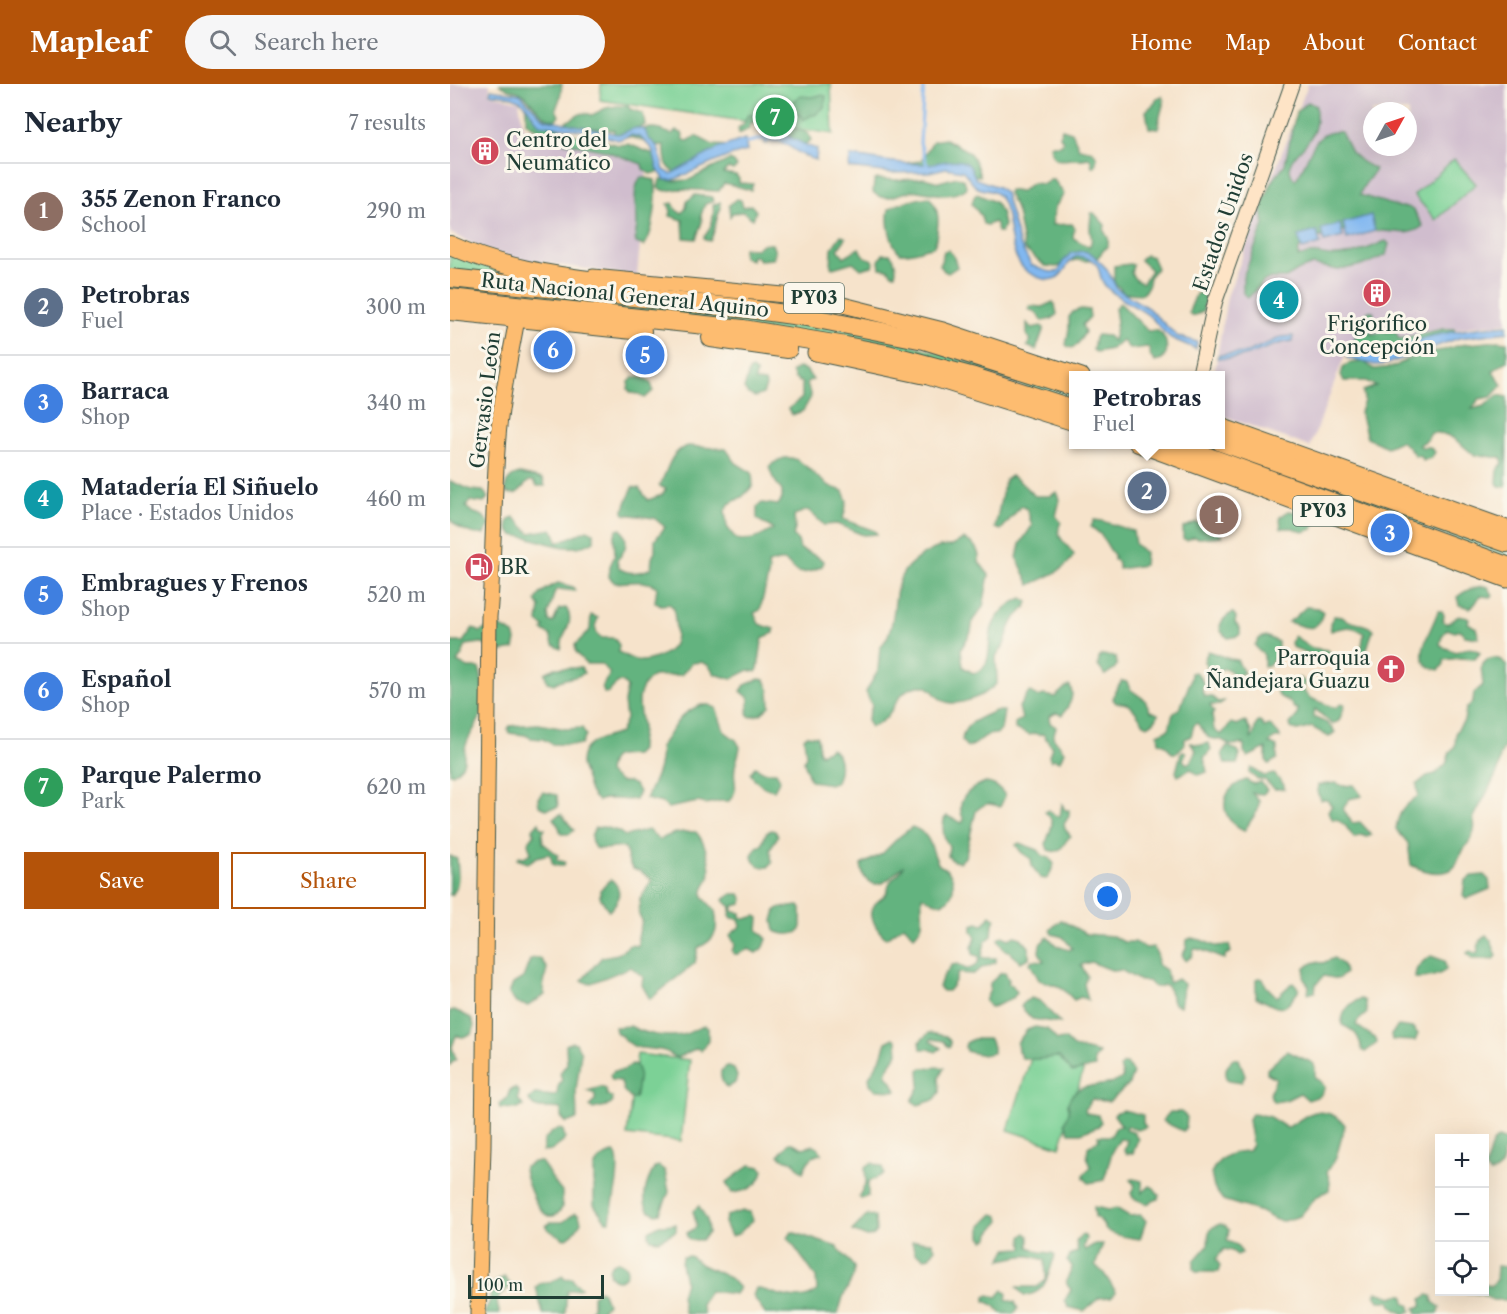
<!DOCTYPE html>
<html lang="en">
<head>
<meta charset="utf-8">
<style>
  :root { --surface:#fff; --page:#f6f6f7; --text:#1f2937; --muted:#747a83; --line:#e0e1e3; --accent:#b45309 }
  body { margin:0; font-family:"Libre Caslon Text",serif; background:var(--page); color:var(--text) }
  .controls { position:absolute; right:18px; bottom:18px; display:grid; overflow:hidden; border-radius:0px; box-shadow:0 6px 24px #0002 }
  .controls button { width:54px; height:54px; display:grid; place-items:center; padding:0; border:0; border-bottom:2px solid var(--line); background:var(--surface); color:var(--text); font:30px sans-serif }
  .compass { position:absolute; left:913px; top:18px; width:54px; height:54px; border-radius:50%; background:var(--surface); box-shadow:0 6px 24px #0002; rotate:50deg }
  .scale { position:absolute; left:18px; bottom:15px; width:136px; box-sizing:border-box; padding-left:6px; border:3px solid #1f3d34; border-top:0; font-size:16px; line-height:21px; white-space:nowrap; color:#1f3d34; -webkit-text-stroke:4px #fbf7ec; paint-order:stroke }
  .you { position:absolute; left:658px; top:813px; width:21px; height:21px; margin:-15px; border:4px solid #fff; border-radius:50%; background:#1a73e8; box-shadow:0 0 0 9px #1a73e833 }
  .badge { display:grid; place-items:center; width:39px; height:39px; border-radius:50%; background:var(--accent); color:#fff; font-size:20px; font-weight:700 }
  .pin { position:absolute; translate:-50% -50%; border:3px solid #fff; box-shadow:0 2px 6px #0006 }
  .popup { position:absolute; left:619px; top:287px; width:156px; height:78px; box-sizing:border-box; display:grid; place-content:center; border-radius:0px; background:var(--surface); filter:drop-shadow(0 2px 4px #0005); font-size:20px; white-space:nowrap; color:var(--muted) }
  .popup b { font-size:22px; color:var(--text) }
  .popup::after { content:''; position:absolute; left:50%; top:100%; margin-left:-12px; border:12px solid transparent; border-top-color:var(--surface) }
  .list { margin:0; padding:0; list-style:none }
  h2 { display:flex; justify-content:space-between; align-items:center; height:78px; margin:0; padding:0 24px; font-size:26px }
  h2 small { font-size:20px; font-weight:400; color:var(--muted) }
  .list li { display:grid; grid-template-columns:39px 1fr auto; gap:18px; align-items:center; box-sizing:border-box; height:96px; padding:0 24px; border-top:2px solid var(--line) }
  .list b { display:block; font-size:22px; white-space:nowrap }
  .list p { margin:0; font-size:20px; white-space:nowrap; color:var(--muted) }
  .list em { font-size:20px; font-style:normal; color:var(--muted) }
  .actions { display:flex; gap:12px; padding:18px 24px }
  .actions a { flex:1; padding:14px 0; border:2px solid var(--accent); border-radius:0px; text-align:center; font-size:21px; color:var(--accent) }
  .actions .main { background:var(--accent); color:#fff }
  .icon { flex:none; width:33px; height:33px; fill:none; stroke:currentColor; stroke-width:2; stroke-linecap:round; stroke-linejoin:round }
  .map { position:relative; flex:none; width:1057px; height:1230px; overflow:hidden }
  header { display:flex; align-items:center; gap:36px; box-sizing:border-box; height:84px; padding:0 30px; background:var(--accent); color:#fff }
  header strong { font-size:28px }
  nav { display:flex; gap:33px; margin-inline-start:auto; font-size:21px }
  .search { width:420px; height:54px; background:var(--page); display:flex; align-items:center; gap:15px; box-sizing:border-box; padding:0 21px; border-radius:33px; color:var(--muted); font-size:22px }
  main { display:flex }
  aside { flex:1; background:var(--surface) }
  .map>svg:first-child { display:block }
  .industrial { fill:#d0bdce; fill-rule:evenodd }
  .green { fill:#7bd196; stroke:#4d8765; stroke-width:1.5 }
  .forest { fill:#64b37f; stroke:#42785a; stroke-width:1.5 }
  .water { fill:#81b7f0; stroke:#507a92; stroke-width:1.5 }
  .lines { fill:none; stroke-linecap:round; stroke-linejoin:round }
  .stream { stroke:#81b7f0; stroke-width:3 }
  .secondary-casing { stroke:#3f564b; stroke-width:16 }
  .primary-casing { stroke:#3f564b; stroke-width:17 }
  .highway-casing { stroke:#3f564b; stroke-width:20 }
  .secondary { stroke:#fee4c6; stroke-width:14 }
  .primary { stroke:#fdbc70; stroke-width:15 }
  .highway { stroke:#fdbc70; stroke-width:18 }
  .labels { text-anchor:middle; stroke-width:6; stroke-linejoin:round; paint-order:stroke }
  .shield { fill:#fbf7ec; stroke:#61756b; stroke-width:1.5 }
  .shield-label { font-size:18px; font-weight:bold; fill:#1f3d34 }
  .poi-label { font-size:20px; fill:#1f3d34; stroke:#fbf7ec; text-anchor:start }
  .street-label { font-size:20px; fill:#1f3d34; stroke:#fbf7ec }
</style>
</head>
<body>
<header>
<strong>Mapleaf</strong>
<div class="search"><svg class="icon" aria-label="search" viewBox="0 0 24 24"><circle cx="10" cy="10" r="6"/><path d="M15 15l6 6"/></svg>Search here</div>
<nav><a>Home</a><a>Map</a><a>About</a><a>Contact</a></nav>
</header>
<main>
<aside>
<h2>Nearby<small>7 results</small></h2>
<ul class="list">
<li><span class="badge" style="background:#8d6e63">1</span><div><b>355 Zenon Franco</b><p>School</p></div><em>290 m</em></li>
<li><span class="badge" style="background:#5c6f8a">2</span><div><b>Petrobras</b><p>Fuel</p></div><em>300 m</em></li>
<li><span class="badge" style="background:#3f7fe0">3</span><div><b>Barraca</b><p>Shop</p></div><em>340 m</em></li>
<li><span class="badge" style="background:#0f9aa8">4</span><div><b>Matadería El Siñuelo</b><p>Place · Estados Unidos</p></div><em>460 m</em></li>
<li><span class="badge" style="background:#3f7fe0">5</span><div><b>Embragues y Frenos</b><p>Shop</p></div><em>520 m</em></li>
<li><span class="badge" style="background:#3f7fe0">6</span><div><b>Español</b><p>Shop</p></div><em>570 m</em></li>
<li><span class="badge" style="background:#2e9e5b">7</span><div><b>Parque Palermo</b><p>Park</p></div><em>620 m</em></li>
</ul>
<div class="actions"><a class="main">Save</a><a>Share</a></div>
</aside>
<div class="map">
<svg width="1057" height="1230" viewBox="0 0 1057 1230">
  <rect width="100%" height="100%" fill="#fbf7ec"/>
  <filter id="ink" filterUnits="userSpaceOnUse"><feTurbulence type="fractalNoise" baseFrequency=".0167" numOctaves="2"/><feDisplacementMap in="SourceGraphic" scale="12" xChannelSelector="R" yChannelSelector="G"/><feConvolveMatrix kernelMatrix="1 2 1 2 8 2 1 2 1" color-interpolation-filters="sRGB"/></filter>
  <filter id="wash" filterUnits="userSpaceOnUse"><feTurbulence type="fractalNoise" baseFrequency=".008" numOctaves="4" result="noise"/><feDisplacementMap in="SourceGraphic" scale="24" xChannelSelector="R" yChannelSelector="G"/><feGaussianBlur stdDeviation="1.35" result="paint"/><feColorMatrix in="noise" values="0 0 0 0 0 0 0 0 0 0 0 0 0 0 0 0 0 1.4 0 .05"/><feComposite in="paint" operator="in"/></filter>
  <g filter="url(#wash)">
    <rect width="100%" height="100%" fill="#f6e3cb"/>
    <g class="industrial">
      <polygon points="0,0 40,0 39,10 69,17 73,44 198,74 187,192 60,174 34,165 0,149"/>
      <path d="M858,0H1057V239L1017,243L913,266L898,263L860,363L771,331V292H764L777,213ZM922,27H958V63H922Z"/>
    </g>
    <g class="green">
      <polygon points="151,0 381,0 383,50 150,16"/>
      <polygon points="1004,75 1026,100 986,136 964,111"/>
      <polygon points="0,165 77,191 72,228 0,221"/>
      <polygon points="78,207 155,215 421,249 623,309 623,319 527,286 77,217"/>
      <polygon points="741,361 769,361 1057,463 1057,474"/>
      <polygon points="584,965 635,981 610,1063 558,1046"/>
      <polygon points="187,970 240,976 231,1057 177,1051"/>
    </g>
    <g class="forest">
      <path d="M49,0H112L110,14L106,25L109,32L105,36C88,34 85,18 71,9C64,5 56,6 49,0Z"/>
      <path d="M370,11L376,12L374,23L365,31H362L353,36L351,31H347L321,35L318,32L316,40L310,42L306,36L300,41L299,45L289,50L288,44L293,41L298,30L309,32C322,21 334,32 349,12L363,13Z"/>
      <polygon points="712,12 714,17 709,36 709,44 699,44 696,27 705,19 707,14"/>
      <path d="M858,18L866,22C866,32 867,42 862,51C855,67 829,77 845,96C861,78 859,45 891,48L901,68L912,78L925,85C921,95 912,100 910,111L949,123H958L964,127L973,142C958,154 944,146 927,147C918,147 926,148 918,147C913,147 908,145 903,145C886,146 870,154 853,158L849,165L848,173C868,166 869,173 886,172C901,172 920,164 933,158L936,157L939,160L936,171L917,180L894,185L888,186L863,181L849,186L836,194H820L814,197L798,214L793,209V193L814,141L812,126L813,119L822,98L835,80L846,28Z"/>
      <polygon points="76,20 93,39 111,46 126,51 169,61 178,60 201,69 206,75 209,88 200,90 193,85 192,80 156,67 109,57 105,50 86,45 76,38"/>
      <path d="M167,22H178L180,25L193,29L195,41L185,45L204,44L222,50L226,47L232,49L234,56L238,57L246,52L263,61L281,62L226,90C212,78 217,77 214,62C203,61 194,57 184,54C177,52 171,54 164,51V46C148,45 132,43 117,40L116,37C126,36 128,25 142,31L156,24Z"/>
      <polygon points="338,42 358,49 361,56 351,63 331,59 325,54 331,46"/>
      <path d="M612,45L622,48L629,64L643,67L647,74L645,82L642,83L641,76L638,74C632,76 628,75 622,75C608,76 602,79 600,61H611L613,57L610,52Z"/>
      <path d="M495,55C517,68 522,63 530,92L522,91L513,83H477L455,79L471,77L483,57Z"/>
      <polygon points="279,76 284,78 287,83 283,86 278,84 273,89 286,91 289,95 289,99 303,100 301,106 274,99 269,107 229,105 216,107 208,104 210,95 223,97 239,96"/>
      <path d="M191,93L205,96C208,112 204,149 194,162L186,159C184,152 187,147 187,140C187,125 181,106 191,93Z"/>
      <path d="M507,93L514,96L517,104C500,116 485,109 467,107C452,105 436,122 423,108L424,97L427,95L450,96L474,94L489,98Z"/>
      <path d="M600,96H604L614,110L605,123L602,141L622,140L624,143L623,154L639,163C644,155 640,152 640,144C640,139 641,134 641,129H644L655,141L654,147L658,154V161L648,173L637,177L625,176L607,183L595,182L574,165L567,128L558,109L559,106L570,108L582,99L594,100Z"/>
      <polygon points="527,110 545,118 551,128 554,141 551,148 547,148 546,140 544,138 537,141 533,140 531,132 522,120 524,113"/>
      <polygon points="245,111 262,113 264,117 255,120 251,131 252,138 246,155 234,154 233,136 220,132 221,127 218,120 223,119 227,127 232,129 236,124 237,117"/>
      <path d="M479,113C492,127 488,143 485,160L483,163C469,164 466,171 450,169C440,160 436,137 439,125C446,119 469,114 479,113Z"/>
      <polygon points="287,115 291,116 293,123 301,121 306,127 303,135 293,128 282,129 280,133 279,121"/>
      <path d="M270,118L271,124C265,134 266,147 260,157L255,156L254,153C261,145 265,131 263,121Z"/>
      <polygon points="391,151 396,154 388,165 394,173 409,164 415,173 423,176 424,179 422,182 411,185 403,178 383,184 381,183 382,164"/>
      <polygon points="312,160 322,160 325,168 323,175 309,176 306,172 302,172 301,176 293,173 293,164 306,165"/>
      <polygon points="498,166 503,171 507,183 498,189 494,187 490,181 494,167"/>
      <path d="M433,170H440C445,174 447,185 445,190H442L438,185L430,184L429,177Z"/>
      <path d="M695,171L702,173L707,184L699,193V200L693,210L674,209L664,198V182L680,180L683,181L681,189C685,195 685,197 693,199L701,186L690,176Z"/>
      <path d="M749,209L753,210L755,216L753,227C748,229 744,235 739,229C740,223 744,217 746,210Z"/>
      <polygon points="603,218 605,221 607,230 602,235 593,237 585,228 578,225 580,222 592,223"/>
      <path d="M670,219L698,247L706,246C715,251 718,259 716,270L712,276L705,278C701,274 699,271 700,265L697,263L682,265L679,264L672,256L661,265L646,268L643,266L645,254L647,251L658,252L663,257L667,238L665,224Z"/>
      <path d="M631,225L639,226L640,233L632,241L635,248C630,255 626,270 616,261L619,245V233L623,228Z"/>
      <path d="M919,227H923L924,230L920,250L943,247L946,248L949,255L993,245H1004L1005,249L967,261L932,268L921,266L910,269L902,265C903,258 913,231 919,227Z"/>
      <polygon points="577,239 582,244 591,242 594,244 586,266 577,262 581,256 577,252"/>
      <path d="M1047,257L1057,258V277L1043,287L1052,301L1041,313L1029,315L1022,325L1034,322L1048,311L1057,313L1056,403L1049,402L1047,399L1048,385L1053,379L1051,373C1042,375 1033,369 1026,372C1012,363 1001,346 981,349L977,356L969,361L972,363H980L985,368L981,374L973,376L969,371L965,372L959,363L950,357L937,363L917,354L910,328L914,317L913,307L926,302L916,297H894L891,291L893,284L899,279L914,278L924,285L944,283L956,276L978,268L994,266L1009,261Z"/>
      <polygon points="348,284 356,286 363,296 358,297 357,300 361,313 353,327 342,331 338,325 352,314 352,299 345,295 342,288"/>
      <polygon points="302,285 306,289 305,297 315,298 316,302 313,310 305,313 298,310 294,305 299,287"/>
      <path d="M184,293C195,293 202,296 203,307L195,314L189,310L181,309L178,305L179,298Z"/>
      <path d="M238,362L276,365L286,379L302,389L303,402L292,413L279,420L275,427L277,443L286,455C301,458 311,453 323,445L307,435V423L312,419L328,421L332,415V407L323,394L319,383C344,360 356,385 375,399C380,403 388,405 393,407L397,417L393,435L425,447L427,450L413,451L387,440L374,441L358,426L344,431L345,445L343,452L348,457L350,465C359,470 367,470 374,478L372,482C365,486 352,492 344,486C340,483 339,477 333,477C329,476 322,479 318,480L319,488L310,526L304,529L309,540L324,545V549L314,553L312,557L308,585L306,588L299,586L281,595L265,590L258,581L251,578L242,579L231,591L203,592C185,605 188,622 192,641C193,649 189,658 190,666L185,671C169,673 160,667 158,689L170,698H178L185,701L189,708L185,715C172,718 160,711 148,717C138,709 139,703 135,692C134,687 130,684 131,678C131,657 155,654 170,649L176,635L174,618L177,603L172,598H168L158,609H154L152,602L159,592V588L151,580H136L126,568L125,561L140,546L141,531L148,534L145,542L147,550L152,554H164L169,561L168,568C174,570 182,577 190,577C201,577 222,570 225,557C228,546 224,536 224,524L219,520L211,521L205,518L207,503C195,495 179,498 165,499L159,493L160,482L165,471L164,453L167,446L171,445C179,456 176,467 167,476C167,492 190,490 201,484L202,474L205,467V456L215,443L204,434L174,430C173,419 181,413 182,403L189,404L198,416L212,411L216,405L209,402C218,388 219,367 238,362Z"/>
      <path d="M70,390L93,395L95,402H87L83,397H79C71,404 68,414 56,408C53,399 62,391 70,390Z"/>
      <path d="M561,392L568,396L585,412H600L607,408L610,415L606,432L611,438C603,453 616,458 624,471C615,487 596,493 580,501L567,474L570,460L582,442L577,425L571,422L551,446L545,444L555,396Z"/>
      <path d="M0,397L21,406L33,407L38,413L34,419L20,417L16,423L22,428L33,432L40,441L34,450C22,452 7,444 0,435Z"/>
      <path d="M839,427C850,429 859,429 866,438L863,445L853,448L843,444H831L830,433Z"/>
      <path d="M64,433L80,449L102,445L106,451L107,459L137,446L144,449V457C124,471 97,458 76,453C72,452 65,453 62,450C57,447 58,442 58,437Z"/>
      <path d="M644,436L652,437L683,447L685,460L695,469L694,481L669,485L667,477L664,476V471C653,458 656,452 641,443Z"/>
      <polygon points="746,438 757,444 764,444 772,452 750,454 743,453 737,456 733,455 733,444"/>
      <path d="M513,455C525,459 530,466 529,478L539,491L533,523L523,536L521,548L511,565L513,583L523,589C544,586 537,559 542,544C547,530 559,520 572,514L578,518C575,527 568,530 563,537C556,549 557,562 546,572L547,599C537,611 507,625 492,616C483,610 481,600 468,602C442,606 448,634 421,643L417,637L422,622L416,608L428,586L430,563C450,545 439,505 456,485C462,477 478,467 487,464C491,462 496,463 500,462C505,461 509,457 513,455Z"/>
      <path d="M108,499L123,503L125,507L109,505L105,507L98,530L99,537L103,539L109,525L116,524C124,536 117,543 113,554C112,557 112,561 111,565L103,561L100,551L93,547L94,543L88,538L90,523L86,517C89,508 100,503 108,499Z"/>
      <path d="M1034,502L1038,503L1043,511L1042,513L1030,512L1025,520L1020,524L1009,521L1007,513C1014,507 1024,503 1034,502Z"/>
      <path d="M856,523L868,524L873,528C867,553 852,541 838,538L844,534Z"/>
      <path d="M988,527H992L994,531L993,537L997,540L1008,532L1019,534L1018,539L1026,544L1029,554L1015,552L1011,546L1005,548L997,545L992,552L990,560L993,563L1006,568C1015,564 1022,562 1030,569L1025,575L1009,574L994,576V580L989,586C955,581 984,543 988,527Z"/>
      <path d="M783,529L786,533L785,539L790,544V550L788,552L778,554C776,551 772,550 771,547C767,539 777,531 783,529Z"/>
      <path d="M884,532L892,533C901,541 915,538 924,546C916,558 920,574 904,579L902,575L903,572L911,567L914,550C905,540 893,543 881,547L880,539Z"/>
      <path d="M45,540L64,550L66,556L64,565C43,569 48,568 31,559L16,561L12,571L7,578L18,584H29C33,595 34,615 32,627C30,639 19,650 16,661C11,676 20,677 3,690L0,689V558H13L23,544L30,548Z"/>
      <polygon points="816,552 828,558 828,570 818,582 814,582 814,571 808,566 805,561 810,554"/>
      <polygon points="844,552 862,564 878,566 883,573 880,576 876,576 842,563 841,559"/>
      <path d="M758,567L780,575L787,576L794,589L785,592C772,577 773,589 759,588L754,577Z"/>
      <polygon points="652,571 666,573 667,581 664,585 655,591 648,582 649,574"/>
      <path d="M1044,574L1052,576L1057,583V657L1050,672L1048,687L1023,735C1028,747 1020,756 1014,765C1008,773 1008,784 998,787C986,791 971,786 961,781L958,759L946,745C948,728 954,722 968,712L967,700L977,692L985,690L996,680L1000,668L1005,662L1006,648L1014,637L1016,625L1023,617L1024,609L1033,601L1031,582L1037,576Z"/>
      <path d="M105,584H131L134,589C125,596 115,592 104,600L97,598L95,589Z"/>
      <path d="M745,588L748,590L754,600L752,606L754,612L762,613L768,618L774,617L770,621H760L764,628L762,631L764,646L771,651L781,639L787,641L795,637L801,647V655C807,650 802,641 810,637L814,643L820,641L830,652V654H825L819,659L827,663V675L819,680L816,676V664L798,673L794,668V660L780,661L772,656L759,654L747,639L744,641L741,652L735,655L733,662L726,669H722L716,661L709,658L708,650L719,645C723,632 719,632 731,623C733,612 742,600 741,589Z"/>
      <polygon points="849,594 855,598 852,605 860,614 885,624 891,620 895,621 889,637 882,640 865,625 863,633 877,639 885,648 879,653 862,643 848,647 841,644 840,640 847,632 848,625 844,624 840,618 830,613 826,606 831,596 842,597"/>
      <polygon points="309,595 315,596 319,605 320,622 311,630 301,633 298,631 299,614 291,607 295,601"/>
      <path d="M672,597L677,598L680,605L695,616L700,627L708,630C708,635 702,640 697,642C686,633 684,616 666,619L663,615L665,607Z"/>
      <path d="M620,602C625,613 619,622 612,631L606,629L599,633L600,639L606,643L603,653L614,667L610,677L604,675L601,677L599,672L602,663L593,650L588,651L585,649L580,651L565,645V639L572,635L569,623L578,609L581,608L587,613L594,611L605,613L615,604Z"/>
      <path d="M251,621H259L266,624L274,647L286,656L290,663C289,671 286,676 285,683C282,698 291,703 279,717H270L256,720L248,718L218,724L212,719L196,715C203,698 213,682 210,663C225,645 225,631 251,621Z"/>
      <path d="M545,627H554L551,646C546,652 545,649 538,651C529,654 527,663 517,663L512,657C513,638 531,634 545,627Z"/>
      <polygon points="88,640 116,645 132,644 136,651 131,661 102,660 93,655 81,654 75,651 59,649 58,645 60,642"/>
      <path d="M357,651L366,652C370,658 366,665 370,670L381,664C392,671 391,689 385,699L381,700L362,697L359,694L354,677L356,671L354,654Z"/>
      <polygon points="741,659 751,661 759,659 761,666 754,674 757,688 748,691 741,685 728,692 726,688 731,669 734,667 736,669 733,676 737,680 741,677 746,666"/>
      <polygon points="777,662 787,666 790,671 787,680 775,680 772,669"/>
      <path d="M305,683L314,688H326L330,695L324,706C314,705 305,698 300,689Z"/>
      <polygon points="801,684 814,692 824,690 834,701 834,705 824,705 815,696 807,695 799,689"/>
      <path d="M796,696L803,700L811,698L817,706L813,710L802,709L809,717L808,726L794,747C768,735 768,705 796,696Z"/>
      <path d="M533,699C542,698 552,705 555,712L550,723C540,719 535,718 526,727L515,773L510,778L503,777L498,772L499,762C493,754 492,745 494,735L497,732L512,739L514,736C504,718 517,706 533,699Z"/>
      <polygon points="886,699 893,702 904,701 912,712 899,715 893,725 902,739 910,738 922,751 917,753 912,751 904,754 895,741 886,735 883,736 878,727 882,722 877,716 871,716 867,708 868,701"/>
      <polygon points="93,708 107,711 108,723 96,725 89,722 88,714"/>
      <path d="M612,720L615,726H619V732L614,740L615,745L621,752C612,758 613,772 598,766L596,760C599,746 608,739 595,728L598,726L606,732H610Z"/>
      <polygon points="111,730 124,746 120,750 111,750 109,743 103,734"/>
      <polygon points="89,738 91,744 95,745 92,750 93,759 108,771 106,776 115,778 114,781 104,781 102,778 101,772 98,770 87,773 78,779 67,775 69,772 74,773 81,769 78,759 84,751 83,745"/>
      <path d="M153,743L168,747L175,752L198,746L210,756C220,749 234,747 246,748C255,757 262,781 259,794C257,800 251,805 253,812C255,817 262,822 265,827C269,847 266,855 248,864L245,879L200,915L192,901L193,893L181,883L139,900L132,896L152,873L168,870L180,861L188,862V853L192,837L189,830L190,815L202,796L190,787L183,785L179,779L175,764C165,762 155,767 145,764C140,756 140,752 145,744Z"/>
      <path d="M462,743C483,750 480,766 489,781C493,783 498,786 501,791C506,801 503,818 490,819C483,820 478,814 472,812C470,830 478,838 464,852L454,841L436,854C427,846 416,831 425,820C428,816 433,814 436,810C439,806 438,800 441,797C445,791 451,790 453,782C444,789 433,806 420,798C413,794 412,788 411,781L432,770L449,753Z"/>
      <path d="M321,746L325,747L328,752L320,765L322,778L318,783C310,784 302,779 302,771L307,763L312,761L316,749Z"/>
      <polygon points="569,759 588,766 593,772 599,773 604,780 599,792 596,795 590,794 582,782 581,775 571,768 566,761"/>
      <path d="M0,772L7,775C8,787 10,802 2,811H0Z"/>
      <polygon points="1034,791 1039,796 1040,805 1016,815 1013,812 1015,797 1022,792"/>
      <path d="M161,795C173,805 170,817 159,827L150,813V806Z"/>
      <polygon points="282,810 290,810 293,816 291,820 284,822 282,825 284,828 291,829 291,833 295,835 306,832 309,834 308,846 317,855 314,863 306,869 299,865 288,870 284,870 282,867 285,860 280,851 291,842 289,835 282,834 280,831 281,823 273,816"/>
      <path d="M349,822L351,825V846C343,852 334,851 325,847L323,837L326,826L329,824Z"/>
      <path d="M541,831L546,835L543,839L542,852L535,858L532,871L533,874H546V878L532,884L523,890L508,889C506,896 504,901 498,907H492L489,903L492,894L502,881L508,880L516,885C524,884 528,882 530,873L523,870L522,863L526,854L522,847V841L528,839L533,841Z"/>
      <path d="M611,836L636,850L663,852L674,858H685L696,864L703,863L707,870L708,881L716,886L719,899L727,895L734,900L730,922L724,920L717,902L714,901C706,905 704,904 698,897H690L671,886L664,887L641,878L631,881L637,892L634,900L638,916L631,913L624,916L611,903L589,896L580,879L582,876L594,877L589,868L590,860L598,853L607,862L619,866L622,864L613,853L602,850L600,846Z"/>
      <polygon points="1036,851 1041,857 1047,872 1044,875 1022,875 1017,869 1020,867 1027,870 1030,856"/>
      <polygon points="552,852 559,855 565,852 571,854 579,863 579,874 570,878 559,867 554,866 548,855"/>
      <path d="M741,854L751,856L765,862L779,861L781,868L775,871V875C764,873 756,865 744,865L742,872L736,877L732,871L736,865L737,856Z"/>
      <path d="M981,872L995,877L996,886C988,892 975,895 965,894C965,882 972,878 981,872Z"/>
      <polygon points="83,874 90,874 97,884 93,904 95,911 78,922 66,919 59,910 63,900 73,894 80,876"/>
      <polygon points="884,874 893,881 895,889 888,895 874,892 866,900 865,908 858,910 859,902 854,895 855,883 865,878 873,879"/>
      <path d="M551,889H555L559,896L558,900L562,901L567,908L563,914C554,916 549,923 540,923L535,917L540,906V899Z"/>
      <path d="M810,894L813,895L816,902L827,913L841,900L844,899L849,905C847,910 844,913 841,917C829,932 820,917 806,914C806,911 806,897 806,895Z"/>
      <polygon points="581,914 590,917 610,939 582,935 571,923 574,918"/>
      <path d="M911,915L915,917L917,929L908,937L906,941L926,955L927,959L915,968L912,966C909,952 906,947 892,941C891,929 900,918 911,915Z"/>
      <path d="M4,926C16,931 29,935 22,950L13,953L6,952L2,963L6,975L0,981V927Z"/>
      <path d="M180,942C194,950 216,954 232,951C241,949 247,943 255,942L258,944V956L251,967L247,964L229,973H224C215,963 198,966 186,963C179,961 173,952 166,948L165,943Z"/>
      <polygon points="948,942 963,944 968,950 965,957 942,956 941,951"/>
      <path d="M585,943L597,945L607,956L615,955L623,963L649,969L644,976L645,983L622,988L609,973C597,973 585,978 572,974L568,967L567,959L577,946Z"/>
      <polygon points="479,949 496,952 500,957 500,963 498,963 494,957 481,955 480,957 491,964 486,968 479,965 471,965 470,957"/>
      <polygon points="444,954 447,957 448,969 439,982 436,990 441,996 446,1007 426,1006 420,1000 419,993 430,976 436,958"/>
      <polygon points="523,955 540,955 543,963 543,969 533,971 516,967 515,963 516,959"/>
      <path d="M122,958L126,959L131,969L126,1006L127,1035L116,1039L111,1033V1025C100,1022 83,1029 79,1015L85,1010L104,1012L107,1010L108,1003L112,996L110,989L117,980L116,961Z"/>
      <path d="M837,967L863,979L865,983V995L869,996L875,1003L870,1012L858,1016L850,1009L836,1016L824,1018C816,1009 823,1003 826,994L817,989V985Z"/>
      <polygon points="782,975 789,975 795,991 792,998 779,996 776,994 776,985"/>
      <polygon points="182,980 186,981 189,989 186,1011 185,1014 181,1015 173,1006 171,997 162,996 160,991 164,987 174,986"/>
      <path d="M673,980H677L683,989L679,1000L659,1018L642,1015L635,1025L636,1029L648,1031L651,1038L649,1042L631,1049H619L615,1039C616,1034 619,1030 619,1026C619,1019 616,1023 619,1016C630,993 658,1008 673,993L670,983Z"/>
      <path d="M277,982L284,985L287,992L285,999L277,1004C272,999 270,994 271,987Z"/>
      <polygon points="491,983 494,984 489,994 490,1008 484,1016 468,1021 462,1017 470,1002 469,986 472,984"/>
      <polygon points="151,1003 156,1005 157,1011 162,1014 163,1018 160,1021 143,1025 140,1022 145,1016 145,1010 137,1007"/>
      <polygon points="65,1004 69,1008 68,1015 73,1022 68,1025 50,1024 49,1020 57,1014 60,1006"/>
      <polygon points="673,1026 693,1031 693,1039 696,1043 688,1046 676,1042 675,1046 683,1048 688,1054 683,1069 676,1070 674,1067 677,1056 670,1055 663,1065 654,1096 639,1099 634,1094 634,1090 641,1083 637,1072 638,1063 649,1056 648,1052 661,1052 666,1043 672,1042 664,1031 667,1028"/>
      <polygon points="720,1028 731,1028 737,1033 736,1044 733,1047 714,1038 713,1036"/>
      <path d="M865,1028C877,1028 888,1031 895,1041L886,1074L877,1088L880,1098L879,1106L866,1113L850,1132L833,1137L826,1136L811,1128L773,1116L764,1104L761,1089C770,1072 780,1068 798,1067L802,1061L798,1036L802,1030L818,1032L837,1044L857,1031Z"/>
      <polygon points="109,1045 113,1046 115,1054 113,1058 101,1067 93,1067 94,1056 102,1048"/>
      <path d="M1048,1054L1057,1057V1065L1053,1069C1054,1079 1050,1089 1039,1089L1035,1084L1042,1060Z"/>
      <path d="M339,1059H343L353,1064L364,1061L368,1063L372,1070C361,1071 357,1078 353,1088L350,1086L343,1077L336,1076L329,1071Z"/>
      <path d="M165,1069C173,1081 162,1121 160,1137H156L144,1121V1084C147,1075 156,1070 165,1069Z"/>
      <path d="M83,1078H91C99,1088 103,1098 112,1108V1124C94,1153 75,1097 74,1084Z"/>
      <polygon points="422,1079 433,1083 434,1090 420,1097 418,1100 418,1112 411,1115 409,1112 416,1099 415,1083"/>
      <path d="M300,1081L311,1083L313,1086C310,1102 298,1107 282,1109L276,1099Z"/>
      <path d="M209,1082L215,1087L219,1108L210,1129L206,1130L198,1126C190,1113 198,1095 205,1083Z"/>
      <polygon points="684,1095 692,1097 692,1109 700,1102 704,1104 709,1111 708,1115 697,1120 683,1114 681,1109 685,1101 680,1096"/>
      <polygon points="249,1122 257,1136 258,1149 251,1156 240,1156 237,1153 237,1149 247,1143 243,1127"/>
      <path d="M644,1123L659,1126L666,1124L679,1132L691,1131L696,1137L690,1155C679,1153 667,1153 658,1147C652,1143 655,1137 645,1133Z"/>
      <polygon points="293,1127 300,1128 303,1136 288,1150 281,1152 275,1139 276,1132"/>
      <path d="M125,1129L129,1131L131,1138C126,1146 123,1152 114,1155C108,1150 100,1149 96,1142L101,1138H113Z"/>
      <polygon points="543,1130 549,1132 550,1137 540,1149 539,1154 534,1156 531,1152 531,1142"/>
      <polygon points="417,1131 425,1133 426,1147 424,1151 417,1153 402,1147"/>
      <polygon points="226,1140 226,1147 209,1156 201,1155 199,1151 199,1147 209,1141"/>
      <polygon points="770,1140 775,1142 779,1146 777,1157 787,1161 792,1169 787,1171 782,1167 774,1165 766,1175 770,1182 768,1188 747,1188 744,1185 744,1177 758,1161 759,1148 763,1143"/>
      <path d="M342,1148L387,1163L404,1183V1191L393,1213L388,1230H315L303,1212L306,1204C325,1208 350,1222 367,1207L366,1193L338,1154Z"/>
      <path d="M576,1149L579,1152V1163L590,1168L602,1169L605,1172C597,1191 598,1209 574,1212L567,1203H587L596,1196L595,1176C572,1168 571,1173 551,1176L557,1165L573,1164L572,1153Z"/>
      <path d="M631,1151L635,1152L636,1155L633,1163L635,1166L645,1160H653L645,1182L653,1188L666,1208L661,1213L649,1214L634,1227L618,1223L615,1216L621,1206C620,1204 618,1203 617,1200C614,1194 623,1188 622,1182L617,1177L621,1170L628,1168L626,1157Z"/>
      <polygon points="466,1157 482,1158 485,1165 479,1173 475,1174 465,1169 462,1158"/>
      <polygon points="240,1172 252,1181 280,1194 289,1204 285,1210 259,1207 251,1220 254,1230 236,1230 234,1228 231,1212 235,1197 231,1180 232,1173"/>
      <circle cx="168" cy="1187" r="9"/>
      <polygon points="1047,1182 1057,1183 1057,1216 1043,1216 1030,1210 1011,1208 1034,1208 1035,1200 1040,1202 1046,1197"/>
      <polygon points="113,1192 114,1195 122,1194 124,1198 132,1204 117,1207 115,1230 93,1230 86,1203 92,1198 99,1199"/>
      <path d="M54,1193L61,1201C51,1214 43,1210 50,1230H34L40,1216L41,1201Z"/>
      <polygon points="149,1206 153,1208 157,1220 149,1230 139,1230 143,1222 143,1211"/>
      <polygon points="553,1206 557,1210 556,1216 565,1218 568,1225 563,1230 551,1229 545,1222 535,1217 535,1213 539,1211 547,1213"/>
      <polygon points="927,1208 942,1213 948,1211 954,1211 955,1219 960,1222 961,1227 954,1230 945,1225 939,1217 929,1217 925,1211"/>
      <polygon points="978,1211 982,1212 983,1218 990,1223 989,1229 967,1230 965,1224 972,1222 972,1215"/>
    </g>
    <g class="water">
      <path d="M41,5L70,10L91,32L96,35L167,50C178,50 182,40 195,46L198,54L208,63L214,86L221,90L269,64L295,55L297,67L279,72L223,96H215L208,86L202,65L190,53L181,51L168,56L136,47L90,40C84,36 82,30 78,24C69,11 54,12 40,9Z"/>
      <path d="M326,47C341,52 352,61 367,65L366,76C343,72 337,51 315,60L313,51Z"/>
      <path d="M400,72C426,75 453,81 479,80C491,79 504,73 516,79C522,82 523,90 526,95L548,103L555,109L569,159L581,181C591,185 599,190 609,187L612,179L621,169L634,167L642,170L657,185L667,205L698,224L727,252L747,258L746,265C738,261 729,258 721,254C712,248 707,238 698,231C687,223 661,211 654,200C646,188 654,178 633,173C613,167 620,204 590,194C585,192 578,189 574,185C556,166 563,133 549,112C543,105 535,107 528,104C521,100 518,92 513,87L496,84L479,88L442,89L399,84Z"/>
      <polygon points="921,131 925,147 897,155 893,139"/>
      <polygon points="890,140 893,153 874,158 871,145"/>
      <polygon points="867,147 870,160 852,165 848,152"/>
      <path d="M1057,241V248L1009,254L937,280L925,281L897,274L900,265C932,273 953,259 982,252C1007,246 1032,243 1057,241Z"/>
      <path d="M843,252L842,257C815,260 798,278 767,274L768,271L795,269L832,253Z"/>
    </g>
    <g class="lines">
      <g class="stream">
        <polyline points="474,0 470,59 477,81"/>
        <polyline points="294,59 317,54"/>
      </g>
    </g>
  </g>
  <g filter="url(#ink)">
    <g class="lines">
      <g class="secondary-casing">
        <polyline id="secondary" points="749,292 765,218 842,0"/>
      </g>
      <g class="primary-casing">
        <g id="primary">
          <polyline points="143,193 365,214 493,246 632,292"/>
          <polyline points="365,269 478,293 624,339"/>
          <polyline points="771,342 1057,444"/>
          <polyline points="687,360 1057,496"/>
          <path d="M28,1230L33,1063L39,533C44,473 43,413 48,353C51,313 60,274 67,235"/>
        </g>
      </g>
      <g class="highway-casing">
        <g id="highway">
          <path d="M0,161C48,183 102,192 155,198"/>
          <polyline points="0,194 299,225 357,233 474,256 624,303"/>
          <polyline points="0,214 293,245 396,262 437,270 524,293 624,325"/>
          <polyline points="0,227 192,247"/>
          <polyline points="261,254 338,265"/>
          <polyline points="771,358 1057,459"/>
          <polyline points="723,360 1057,482"/>
        </g>
      </g>
      <use href="#secondary" class="secondary"/>
      <use href="#primary" class="primary"/>
      <use href="#highway" class="highway"/>
    </g>
  </g>
  <defs>
    <g id="building-disc" transform="scale(1.5)"><circle r="9.5" fill="#d1495b" stroke="#fbf7ec"/><path d="M-4-6H4V6H1V3H-1V6H-4ZM-2.5-4.3h1.7v1.8h-1.7ZM.8-4.3h1.7v1.8H.8ZM-2.5-1h1.7V.8h-1.7ZM.8-1h1.7V.8H.8Z" fill="#fff"/></g>
    <g id="fuel-disc" transform="scale(1.5)"><circle r="9.5" fill="#d1495b" stroke="#fbf7ec"/><path d="M-5.5-6h7V0h2V4h1.3V-2.5L3-4.5l.8-.8L6-3V5H2.5V1h-1V6h-7ZM-4.2-4.7v3.2H.2V-4.7Z" fill="#fff"/></g>
    <g id="church-disc" transform="scale(1.5)"><circle r="9.5" fill="#d1495b" stroke="#fbf7ec"/><path d="M-1.2-6h2.4v3.5h3.3v2.4h-3.3V6h-2.4V-.1h-3.3v-2.4h3.3Z" fill="#fff"/></g>
  </defs>
  <g fill-rule="evenodd">
    <use href="#building-disc" x="35" y="67"/>
    <use href="#building-disc" x="927" y="209"/>
    <use href="#fuel-disc" x="29" y="483"/>
    <use href="#church-disc" x="941" y="585"/>
  </g>
  <g class="labels">
    <g class="shield">
      <rect x="334" y="199" width="60" height="30" rx="4.5"/>
      <rect x="843" y="412" width="60" height="30" rx="4.5"/>
    </g>
    <g class="shield-label">
      <text x="364" y="220">PY03</text>
      <text x="873" y="433">PY03</text>
    </g>
    <g class="poi-label">
      <text x="56" y="63">Centro del<tspan x="56" dy="23">Neumático</tspan></text>
      <text x="927" y="247" text-anchor="middle">Frigorífico<tspan x="927" dy="23">Concepción</tspan></text>
      <text x="50" y="490">BR</text>
      <text x="920" y="581" text-anchor="end">Parroquia<tspan x="920" dy="23">Ñandejara Guazu</tspan></text>
    </g>
    <g class="street-label">
      <text transform="translate(773 138) rotate(-71)" y="7">Estados Unidos</text>
      <text transform="translate(175 211) rotate(6)" y="7">Ruta Nacional General Aquino</text>
      <text transform="translate(35 316) rotate(-83)" y="7">Gervasio León</text>
    </g>
  </g>
</svg>
<div class="controls">
<button>+</button>
<button>−</button>
<button><svg class="icon" aria-label="locate" viewBox="0 0 24 24"><circle cx="12" cy="12" r="6"/><path d="M12 2v4M12 18v4M2 12h4M18 12h4"/></svg></button>
</div>
<svg class="compass" viewBox="-18 -18 36 36"><path d="M0-13l5 13h-10z" fill="#e53935"/><path d="M0 13l5-13h-10z" fill="#747a83"/></svg>
<div class="scale">100 m</div>
<div class="you"></div>
<div class="pin badge" style="left:769px;top:431px;background:#8d6e63">1</div>
<div class="pin badge" style="left:697px;top:407px;background:#5c6f8a">2</div>
<div class="popup"><b>Petrobras</b>Fuel</div>
<div class="pin badge" style="left:940px;top:449px;background:#3f7fe0">3</div>
<div class="pin badge" style="left:829px;top:216px;background:#0f9aa8">4</div>
<div class="pin badge" style="left:195px;top:271px;background:#3f7fe0">5</div>
<div class="pin badge" style="left:103px;top:266px;background:#3f7fe0">6</div>
<div class="pin badge" style="left:325px;top:33px;background:#2e9e5b">7</div>
</div>
</main>
</body>
</html>
